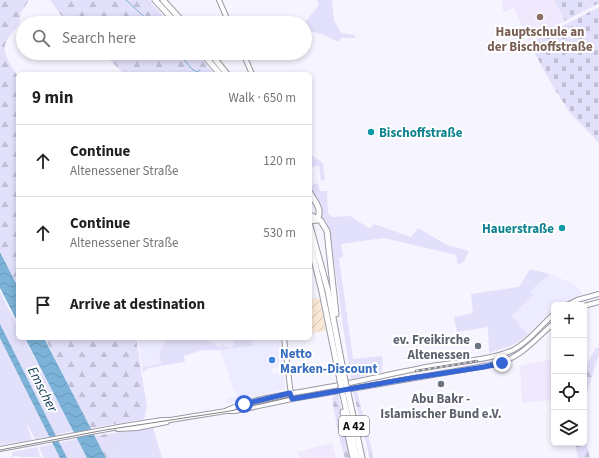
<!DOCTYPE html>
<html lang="en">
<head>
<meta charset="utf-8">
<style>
  :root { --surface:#fff; --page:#f2f2f2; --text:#222; --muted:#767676; --line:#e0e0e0 }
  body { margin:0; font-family:"Source Sans 3",sans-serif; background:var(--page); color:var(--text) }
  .controls { position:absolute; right:12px; bottom:12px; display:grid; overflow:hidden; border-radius:6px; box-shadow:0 2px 6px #0003 }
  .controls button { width:36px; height:36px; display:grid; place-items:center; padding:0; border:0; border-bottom:1px solid var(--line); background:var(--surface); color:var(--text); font:20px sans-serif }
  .stop { position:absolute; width:12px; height:12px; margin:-9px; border:3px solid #3666d6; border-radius:50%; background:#fff }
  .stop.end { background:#3666d6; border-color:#fff; box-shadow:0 1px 4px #0008 }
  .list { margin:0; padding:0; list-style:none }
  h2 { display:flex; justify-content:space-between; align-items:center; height:52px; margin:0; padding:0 16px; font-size:17px }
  h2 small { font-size:13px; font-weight:400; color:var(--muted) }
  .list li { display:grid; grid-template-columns:26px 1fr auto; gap:12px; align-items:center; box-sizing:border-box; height:72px; padding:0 16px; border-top:1px solid var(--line) }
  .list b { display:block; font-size:15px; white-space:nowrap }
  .list p { margin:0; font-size:13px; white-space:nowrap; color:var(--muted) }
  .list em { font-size:13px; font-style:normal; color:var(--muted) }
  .icon { flex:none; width:22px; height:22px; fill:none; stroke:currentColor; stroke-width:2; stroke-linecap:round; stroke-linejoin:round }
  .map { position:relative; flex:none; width:599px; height:458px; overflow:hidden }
  .search { position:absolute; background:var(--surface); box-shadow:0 2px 6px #0003; left:16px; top:16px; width:296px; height:44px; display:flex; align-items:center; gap:10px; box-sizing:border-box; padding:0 14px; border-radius:22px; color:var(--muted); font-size:15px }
  .panel { position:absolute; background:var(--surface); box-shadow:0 2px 6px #0003; left:16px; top:72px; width:296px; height:268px; border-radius:6px }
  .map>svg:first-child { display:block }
  .built { fill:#edebff }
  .industrial { fill:url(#industrial-furrows) }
  .education { fill:#f0e8fd }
  .green { fill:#e2e0fa }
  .forest { fill:url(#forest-firs) }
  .cemetery { fill:url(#cemetery-stones) }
  .water { fill:url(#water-waves) }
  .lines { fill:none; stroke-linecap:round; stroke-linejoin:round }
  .stream { stroke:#7cb2d8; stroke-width:1 }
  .secondary-casing { stroke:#9a99a4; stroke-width:6 }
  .highway-casing { stroke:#9a99a4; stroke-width:7 }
  .secondary { stroke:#fff; stroke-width:4 }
  .highway { stroke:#fff; stroke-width:5 }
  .tram { stroke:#838289; stroke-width:1 }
  .rail-casing { stroke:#838289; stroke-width:2.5 }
  .rail { stroke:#fff; stroke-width:1; stroke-dasharray:3; stroke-linecap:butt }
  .highway-bridge-casing { stroke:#9a99a4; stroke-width:7; stroke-linecap:butt }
  .highway-bridge { stroke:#fff; stroke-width:5 }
  .route { stroke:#3666d6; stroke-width:5 }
  .education-dot { fill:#8d6e63; stroke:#fff; stroke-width:1.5 }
  .culture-dot { fill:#0f9aa8; stroke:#fff; stroke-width:1.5 }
  .worship-dot { fill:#6b7280; stroke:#fff; stroke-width:1.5 }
  .shop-dot { fill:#3f7fe0; stroke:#fff; stroke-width:1.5 }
  .labels { text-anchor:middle; stroke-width:4; stroke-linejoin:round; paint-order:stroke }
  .shield { fill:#fff; stroke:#565658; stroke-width:1 }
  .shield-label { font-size:12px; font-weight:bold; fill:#0d0d10 }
  .education-label { font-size:13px; font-weight:bold; fill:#785e54; stroke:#fff }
  .culture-label { font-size:13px; font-weight:bold; fill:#0d838f; stroke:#fff; text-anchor:start }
  .worship-label { font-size:13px; font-weight:bold; fill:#5b616d; stroke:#fff; text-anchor:end }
  .shop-label { font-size:13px; font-weight:bold; fill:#366cbe; stroke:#fff; text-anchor:start }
  .water-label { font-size:14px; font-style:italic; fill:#05324c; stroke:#fff }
</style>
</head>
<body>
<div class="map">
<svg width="599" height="458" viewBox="0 0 599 458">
  <defs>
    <pattern id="industrial-furrows" width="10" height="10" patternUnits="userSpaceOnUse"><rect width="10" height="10" fill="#fae9d7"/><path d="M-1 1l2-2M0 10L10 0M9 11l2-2" fill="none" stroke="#d5c7b8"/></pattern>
    <pattern id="forest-firs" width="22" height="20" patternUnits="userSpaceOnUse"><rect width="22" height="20" fill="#e2e0fa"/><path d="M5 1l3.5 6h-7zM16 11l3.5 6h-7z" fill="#c1bfd5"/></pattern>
    <pattern id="cemetery-stones" width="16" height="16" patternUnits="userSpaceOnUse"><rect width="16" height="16" fill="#e2e0fa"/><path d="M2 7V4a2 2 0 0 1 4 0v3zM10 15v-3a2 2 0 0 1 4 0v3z" fill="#c1bfd5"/></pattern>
    <pattern id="water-waves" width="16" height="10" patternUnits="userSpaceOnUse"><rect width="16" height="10" fill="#7cb2d8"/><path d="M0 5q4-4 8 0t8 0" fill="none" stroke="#6a98b8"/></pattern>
  </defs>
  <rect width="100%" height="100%" fill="#f6f5ff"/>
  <g class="built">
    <polygon points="550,274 574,284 580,289 582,293 581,295 560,305 554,305 554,309 527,335 512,315 532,295 530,291"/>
    <polygon points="137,338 167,338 159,352 161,363 142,368"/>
    <polygon points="203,338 236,338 233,342 253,341 253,338 280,339 283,366 272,368 273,374 283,373 285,389 226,404 225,400 236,396 235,390 232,387 231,381 220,350 206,351"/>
  </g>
  <polygon class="industrial" points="319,298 326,331 310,333 310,299"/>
  <g class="education">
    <polygon points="502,0 554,0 565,21 529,41 514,8 503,13"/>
    <polygon points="554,359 554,400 522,403 520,367 522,365"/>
    <polygon points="332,443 336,458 299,458 297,452"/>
  </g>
  <g class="green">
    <polygon points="317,0 332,0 334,20 341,33 355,35 355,38 341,38 338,42 324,35 309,31 305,37 304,23 319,5"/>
    <polygon points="310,154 323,163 325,180 321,181 319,166 310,167"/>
    <polygon points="318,183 320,191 327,191 328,213 332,217 350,216 369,228 371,228 374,224 411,237 418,228 447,245 469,251 464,261 458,265 456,255 384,238 341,244 343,257 339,258 353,359 382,356 383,364 382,365 382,372 351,379 343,327 330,229 326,221 322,218 322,208 310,188 310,185"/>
    <polygon points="530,269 550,274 530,291 533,295 512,315 527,335 515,344 489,353 488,327 457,332 454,317 473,313 471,294 519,287"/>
    <polygon points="0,292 18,327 18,338 24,338 73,431 35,439 26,422 32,440 0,445"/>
    <polygon points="167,338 210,338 209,341 220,348 222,345 229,348 232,348 234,343 233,342 236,338 243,338 253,341 252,346 220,350 202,350 184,356 185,362 149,368 143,372 142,368 161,363 159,352"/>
    <polygon points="509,353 511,357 490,365 479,366 479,360"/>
    <polygon points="153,428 162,458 119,458 108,440 107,434"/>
    <polygon points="77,439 87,458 44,458 39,447"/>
    <path d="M37,447L41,458C35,456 24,458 15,456L12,458V452Z"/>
  </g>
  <g class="forest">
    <path d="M0,0H29L20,14C24,29 2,36 5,51C6,60 14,69 18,77V286L0,251Z"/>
    <polygon points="50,0 149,0 169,23 67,23"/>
    <polygon points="103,53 196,53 214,74 124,74"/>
    <polygon points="45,338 136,338 147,408 144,419 90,428"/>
    <polygon points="596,348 599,348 599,354 584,402 584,369"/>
    <polygon points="357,391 374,458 370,458 353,392"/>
    <polygon points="336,394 338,394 351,458 345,458 339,437 332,399"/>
    <polygon points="584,433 590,458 578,458 575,443 584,443"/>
    <polygon points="107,434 108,440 119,458 106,458 95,436"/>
  </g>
  <g class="cemetery">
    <polygon points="554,0 599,0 599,3 565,21"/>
    <polygon points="599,7 599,143 570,113 554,88 529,43"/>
  </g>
  <g class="water">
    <polygon points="0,252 18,287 18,323 0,288"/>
    <polygon points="0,324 67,458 60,458 0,338"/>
    <polygon points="25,338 44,338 106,458 87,458"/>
  </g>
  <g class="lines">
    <g class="stream">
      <polyline points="126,0 151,23"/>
      <polyline points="178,53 192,69 197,72 200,70"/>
    </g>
    <g class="secondary-casing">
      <g id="secondary">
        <polyline points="219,0 229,23"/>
        <polyline points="243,53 252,74"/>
        <polyline points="567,305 577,300 599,294"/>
        <polyline points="584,306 599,302"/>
        <polyline points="284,338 291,395"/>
        <path d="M227,410C259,396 294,394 328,387C363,381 397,372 432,366C456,362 491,360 513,350C529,342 540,326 554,314"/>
        <polyline points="118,429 137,428 167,422"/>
        <path d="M0,449L124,426L162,420H170L226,411H235L292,399L497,364C523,356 534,340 554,323"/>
      </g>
    </g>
    <g class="highway-casing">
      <g id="highway">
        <polyline points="155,0 176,23"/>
        <polyline points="163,0 184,23"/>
        <polyline points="202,53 220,74"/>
        <polyline points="210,53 227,74"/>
        <path d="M310,193C315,202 323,209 317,220L310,221"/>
        <polyline points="310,215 321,221 327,231 336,314"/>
        <polyline points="310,226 328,291 345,381"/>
        <polyline points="310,243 322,292 340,380"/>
        <polyline points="348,393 362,458"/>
        <polyline points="343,395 357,458"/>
        <polyline points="343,412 353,458"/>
      </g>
    </g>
    <use href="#secondary" class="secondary"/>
    <use href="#highway" class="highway"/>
    <polyline class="tram" points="0,450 105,430 230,411 287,398 417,375"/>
    <g class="rail-casing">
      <polyline id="rail" points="416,371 477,361"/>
    </g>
    <use href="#rail" class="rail"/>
    <g class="highway-bridge-casing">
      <g id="highway-bridge">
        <polyline points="340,380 343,395"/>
        <polyline points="345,381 348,393"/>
      </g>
    </g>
    <use href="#highway-bridge" class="highway-bridge"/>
  </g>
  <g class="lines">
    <polyline class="route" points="244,404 290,393 292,399 412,378 484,367 502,363"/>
  </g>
  <circle class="education-dot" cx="540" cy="17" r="4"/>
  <g class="culture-dot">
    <circle cx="371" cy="132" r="4"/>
    <circle cx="562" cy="228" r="4"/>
  </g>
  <g class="worship-dot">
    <circle cx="478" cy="346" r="4"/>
    <circle cx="441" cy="384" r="4"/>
  </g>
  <circle class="shop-dot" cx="272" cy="360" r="4"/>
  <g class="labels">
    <rect class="shield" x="339" y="416" width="30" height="20" rx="3"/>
    <g class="shield-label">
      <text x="354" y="430">A 42</text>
    </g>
    <g class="education-label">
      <text x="540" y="36">Hauptschule an<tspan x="540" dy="15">der Bischoffstraße</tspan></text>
    </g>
    <g class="culture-label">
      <text x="379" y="137">Bischoffstraße</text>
      <text x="554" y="233" text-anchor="end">Hauerstraße</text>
    </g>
    <g class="worship-label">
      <text x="470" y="344">ev. Freikirche<tspan x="470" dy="15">Altenessen</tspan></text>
      <text x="441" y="403" text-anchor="middle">Abu Bakr -<tspan x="441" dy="15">Islamischer Bund e.V.</tspan></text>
    </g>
    <g class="shop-label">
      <text x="280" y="358">Netto<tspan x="280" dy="15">Marken-Discount</tspan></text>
    </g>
    <g class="water-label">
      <text transform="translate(43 389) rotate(63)" y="5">Emscher</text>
    </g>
  </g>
</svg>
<div class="controls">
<button>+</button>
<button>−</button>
<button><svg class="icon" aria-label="locate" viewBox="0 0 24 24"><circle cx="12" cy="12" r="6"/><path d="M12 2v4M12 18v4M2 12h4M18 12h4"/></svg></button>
<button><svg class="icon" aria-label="layers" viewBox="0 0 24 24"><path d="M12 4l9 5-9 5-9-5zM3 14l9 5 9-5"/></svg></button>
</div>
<div class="stop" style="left:244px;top:404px"></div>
<div class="stop end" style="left:502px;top:363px"></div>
<div class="search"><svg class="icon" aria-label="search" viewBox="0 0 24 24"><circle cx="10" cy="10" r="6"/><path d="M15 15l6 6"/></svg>Search here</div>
<section class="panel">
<h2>9 min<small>Walk · 650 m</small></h2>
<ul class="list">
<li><svg class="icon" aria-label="ahead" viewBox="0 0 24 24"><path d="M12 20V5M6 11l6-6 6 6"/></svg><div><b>Continue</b><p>Altenessener Straße</p></div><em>120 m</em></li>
<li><svg class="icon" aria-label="ahead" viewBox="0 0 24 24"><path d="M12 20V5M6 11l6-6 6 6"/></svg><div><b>Continue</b><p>Altenessener Straße</p></div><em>530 m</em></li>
<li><svg class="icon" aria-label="arrive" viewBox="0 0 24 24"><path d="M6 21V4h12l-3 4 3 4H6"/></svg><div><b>Arrive at destination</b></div></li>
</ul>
</section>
</div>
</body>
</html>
